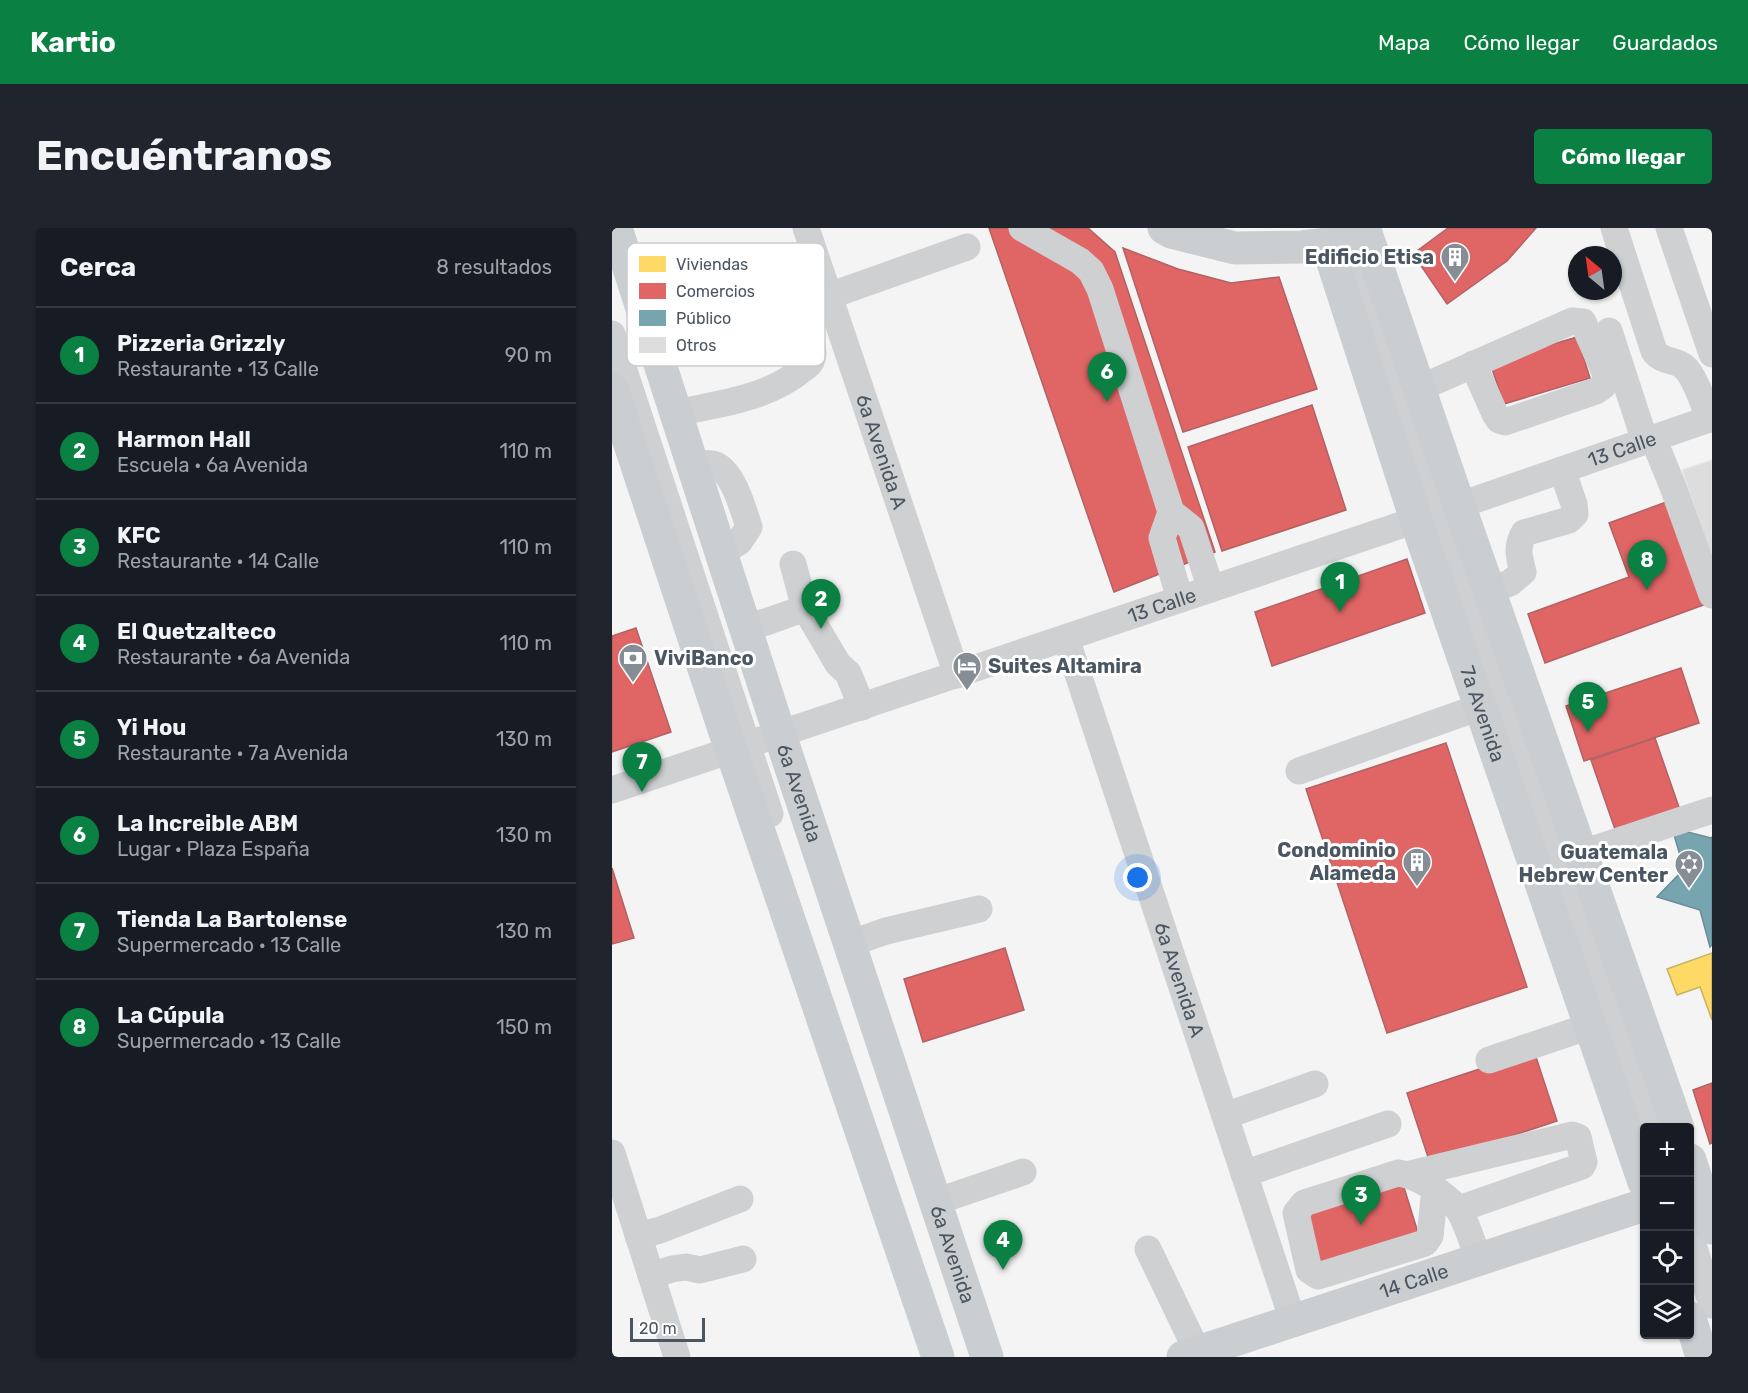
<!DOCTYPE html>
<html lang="es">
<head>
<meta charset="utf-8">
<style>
  :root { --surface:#171b24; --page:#20242c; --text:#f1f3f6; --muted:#9ea1a6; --line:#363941; --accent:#0b8043 }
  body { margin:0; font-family:Rubik,sans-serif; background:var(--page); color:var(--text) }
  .controls { position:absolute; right:18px; bottom:18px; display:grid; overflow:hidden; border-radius:6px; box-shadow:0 2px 4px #0004 }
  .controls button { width:54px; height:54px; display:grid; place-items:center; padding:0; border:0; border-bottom:2px solid var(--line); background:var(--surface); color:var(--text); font:30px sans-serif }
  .compass { position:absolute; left:956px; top:18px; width:54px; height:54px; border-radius:50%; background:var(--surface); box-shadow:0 2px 4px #0004; rotate:331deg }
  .scale { position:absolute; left:18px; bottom:15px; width:75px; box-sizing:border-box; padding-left:6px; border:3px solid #4a5661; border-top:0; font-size:16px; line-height:21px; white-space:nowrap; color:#4a5661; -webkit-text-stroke:4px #fff; paint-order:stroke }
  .you { position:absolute; left:526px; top:650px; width:21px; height:21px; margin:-15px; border:4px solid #fff; border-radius:50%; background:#1a73e8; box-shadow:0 0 0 9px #1a73e833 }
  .badge { display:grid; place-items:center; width:39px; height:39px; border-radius:50%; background:var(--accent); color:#fff; font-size:20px; font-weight:700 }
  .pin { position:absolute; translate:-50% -50px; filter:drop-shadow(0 2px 3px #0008) }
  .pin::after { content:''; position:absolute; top:32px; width:21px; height:18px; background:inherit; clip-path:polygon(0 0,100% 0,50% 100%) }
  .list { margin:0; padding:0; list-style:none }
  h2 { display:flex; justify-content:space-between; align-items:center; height:78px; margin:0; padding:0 24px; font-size:26px }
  h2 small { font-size:20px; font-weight:400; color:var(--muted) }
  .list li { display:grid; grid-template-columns:39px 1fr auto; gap:18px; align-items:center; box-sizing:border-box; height:96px; padding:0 24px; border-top:2px solid var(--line) }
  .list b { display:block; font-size:22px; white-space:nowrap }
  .list p { margin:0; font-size:20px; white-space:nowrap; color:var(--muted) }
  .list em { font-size:20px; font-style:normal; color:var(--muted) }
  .icon { flex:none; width:33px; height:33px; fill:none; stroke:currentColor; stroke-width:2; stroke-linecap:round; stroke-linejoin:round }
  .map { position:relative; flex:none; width:1100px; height:1129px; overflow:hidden; border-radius:6px }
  header { display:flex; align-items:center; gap:36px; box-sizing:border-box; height:84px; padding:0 30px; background:var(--accent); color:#fff }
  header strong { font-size:28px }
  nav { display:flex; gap:33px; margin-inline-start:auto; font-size:21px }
  .intro { display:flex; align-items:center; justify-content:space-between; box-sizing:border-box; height:144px; padding:0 36px }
  h1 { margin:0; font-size:42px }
  .button { padding:15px 27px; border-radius:6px; background:var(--accent); color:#fff; font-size:21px; font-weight:700 }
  main { display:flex; gap:36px; padding:0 36px }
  aside { flex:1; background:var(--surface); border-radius:6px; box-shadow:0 2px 4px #0004 }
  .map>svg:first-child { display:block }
  .homes { fill:#ffd966; stroke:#c9b264; stroke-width:1.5 }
  .shops { fill:#e06666; stroke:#b36164; stroke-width:1.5 }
  .public { fill:#76a5af; stroke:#698d98; stroke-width:1.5 }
  .building { fill:#ddddde; stroke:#e5e6e7; stroke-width:1.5 }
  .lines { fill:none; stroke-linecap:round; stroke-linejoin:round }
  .minor { stroke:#ced0d2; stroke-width:27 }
  .major { stroke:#caced1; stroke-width:33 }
  .labels { text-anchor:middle; stroke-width:6; stroke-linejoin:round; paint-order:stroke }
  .poi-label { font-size:20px; font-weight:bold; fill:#4a5661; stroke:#fff; text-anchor:end }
  .street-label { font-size:20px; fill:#4a5661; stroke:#fff }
  .key { fill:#fff; stroke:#c9ccd0; stroke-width:1.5 }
  .key-label { font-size:16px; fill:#4a5661 }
</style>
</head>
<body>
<header>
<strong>Kartio</strong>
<nav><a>Mapa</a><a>Cómo llegar</a><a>Guardados</a></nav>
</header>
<div class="intro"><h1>Encuéntranos</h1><a class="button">Cómo llegar</a></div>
<main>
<aside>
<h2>Cerca<small>8 resultados</small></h2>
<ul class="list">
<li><span class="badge">1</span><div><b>Pizzeria Grizzly</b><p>Restaurante · 13 Calle</p></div><em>90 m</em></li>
<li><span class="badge">2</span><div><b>Harmon Hall</b><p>Escuela · 6a Avenida</p></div><em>110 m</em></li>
<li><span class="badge">3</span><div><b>KFC</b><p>Restaurante · 14 Calle</p></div><em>110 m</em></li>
<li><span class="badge">4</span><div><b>El Quetzalteco</b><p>Restaurante · 6a Avenida</p></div><em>110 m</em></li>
<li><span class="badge">5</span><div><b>Yi Hou</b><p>Restaurante · 7a Avenida</p></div><em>130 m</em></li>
<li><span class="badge">6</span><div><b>La Increible ABM</b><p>Lugar · Plaza España</p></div><em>130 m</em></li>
<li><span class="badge">7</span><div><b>Tienda La Bartolense</b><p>Supermercado · 13 Calle</p></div><em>130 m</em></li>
<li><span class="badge">8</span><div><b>La Cúpula</b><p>Supermercado · 13 Calle</p></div><em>150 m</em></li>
</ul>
</aside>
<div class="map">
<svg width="1100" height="1129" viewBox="0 0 1100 1129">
  <rect width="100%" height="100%" fill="#f4f4f4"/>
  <polygon class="homes" points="1100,725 1100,792 1088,759 1065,767 1055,741"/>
  <g class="shops">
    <polygon points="377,0 476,0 503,24 603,324 502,364"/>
    <polygon points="836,0 924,0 895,33 835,76 801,26"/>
    <polygon points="511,20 566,41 619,55 667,49 705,161 571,204"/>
    <polygon points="965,109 978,150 892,176 878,135"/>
    <polygon points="700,177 734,282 610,323 576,219"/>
    <polygon points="1057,273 1094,376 933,435 916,386 1017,349 997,295"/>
    <polygon points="795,331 813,385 660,438 643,384"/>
    <polygon points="24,400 59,504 0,524 0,408"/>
    <polygon points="1069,440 1087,495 972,533 954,478"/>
    <polygon points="1043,510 1069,585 1005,607 979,532"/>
    <polygon points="834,515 915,759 775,805 694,561"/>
    <polygon points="0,640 22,710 0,716"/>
    <polygon points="393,720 412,782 311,814 292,751"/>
    <polygon points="922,823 945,893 818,935 795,865"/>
    <polygon points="1100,855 1100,915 1098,916 1081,862"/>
    <polygon points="790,953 808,1011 708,1042 690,984"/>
  </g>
  <polygon class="public" points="1060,600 1099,610 1100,609 1100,717 1098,719 1088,682 1045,669 1072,641"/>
  <polygon class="building" points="1100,232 1100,332 1070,242"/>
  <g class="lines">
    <g class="minor">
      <path id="s1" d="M194,0L345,447"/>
      <polyline points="410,0 468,33 479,43 488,61 559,284 579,300 599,361"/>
      <polyline points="737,0 738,9 828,284 1040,900"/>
      <path d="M1002,0L1042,123C1049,134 1062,131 1071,138C1083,147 1092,177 1097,191"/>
      <polyline points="1057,0 1100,126"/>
      <polyline points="217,68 355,19"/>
      <polyline points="997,103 1033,213"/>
      <polyline points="0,106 158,586"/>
      <polyline points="806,161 960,93 971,94 995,149 991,158 984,163 893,194 887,192 883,186 861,136"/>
      <path d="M64,185C107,176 157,170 191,141C194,139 197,137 198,135C206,123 196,109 191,100"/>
      <polyline points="1041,210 1061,259 1100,367"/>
      <path d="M80,236C87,236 98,234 104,237C122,246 131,281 137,299L127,314L109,325"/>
      <polyline points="559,284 550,310 568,371"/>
      <polyline points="181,336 193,380 226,436 236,445 250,479"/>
      <path d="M877,362L898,355L911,344C907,329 904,319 912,305L957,292L963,286L962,276L950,242"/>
      <polyline points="133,399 154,394 193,380"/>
      <path id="s2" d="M454,410L681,1093"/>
      <polyline points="687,543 868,479"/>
      <path id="s3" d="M0,562L828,284L1100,190"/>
      <polyline points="970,625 1100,582"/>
      <polyline points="237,716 274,703 367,681"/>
      <polyline points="877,832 978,798"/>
      <polyline points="613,888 703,856"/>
      <polyline points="0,925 65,1129"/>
      <polyline points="632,946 776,896"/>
      <polyline points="798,946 960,907 966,909 972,934 970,938 847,981"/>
      <path d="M823,961L818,1008L813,1015L706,1048L697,1042L684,985L692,975L786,945C805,947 832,965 845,980C853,989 862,1020 867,1032"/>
      <polyline points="323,974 411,944"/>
      <polyline points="1078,1007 1100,1077"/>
      <polyline points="26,1008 48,1002 128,971"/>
      <polyline points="536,1021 588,1129"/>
      <polyline points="39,1048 60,1041 74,1039 88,1042 131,1031"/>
    </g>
    <g class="major">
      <path id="s4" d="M4,0L168,507L375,1129"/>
      <polyline points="552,0 559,4 623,20 690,19 715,16 735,10"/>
      <polyline points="754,5 847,277 1066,900"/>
      <path id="s5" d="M715,16L809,307L1032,954"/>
      <polyline points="0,162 111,498 326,1129"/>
      <polyline points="1078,932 1100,1000"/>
      <polyline points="1078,1090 1090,1129"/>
      <path id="s6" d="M571,1129L1032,977"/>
    </g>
  </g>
  <defs>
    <g id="building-pin" transform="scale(1.5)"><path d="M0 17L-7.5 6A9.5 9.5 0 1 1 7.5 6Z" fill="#868d94" stroke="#fff"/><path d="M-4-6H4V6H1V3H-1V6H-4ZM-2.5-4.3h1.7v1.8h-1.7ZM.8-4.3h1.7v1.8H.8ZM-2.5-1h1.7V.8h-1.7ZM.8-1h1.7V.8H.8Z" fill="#fff"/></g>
    <g id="bank-pin" transform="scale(1.5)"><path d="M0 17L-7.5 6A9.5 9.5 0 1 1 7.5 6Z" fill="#868d94" stroke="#fff"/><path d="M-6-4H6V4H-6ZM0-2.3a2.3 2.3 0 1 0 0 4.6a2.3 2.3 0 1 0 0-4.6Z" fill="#fff"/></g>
    <g id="hotel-pin" transform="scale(1.5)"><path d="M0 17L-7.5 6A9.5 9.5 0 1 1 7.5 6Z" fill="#868d94" stroke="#fff"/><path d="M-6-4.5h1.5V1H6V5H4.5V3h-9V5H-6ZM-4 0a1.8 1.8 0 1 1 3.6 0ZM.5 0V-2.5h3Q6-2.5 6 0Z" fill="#fff"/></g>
    <g id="synagogue-pin" transform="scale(1.5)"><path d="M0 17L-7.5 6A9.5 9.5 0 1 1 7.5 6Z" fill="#868d94" stroke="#fff"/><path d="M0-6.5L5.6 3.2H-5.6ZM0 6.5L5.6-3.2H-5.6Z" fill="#fff"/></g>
  </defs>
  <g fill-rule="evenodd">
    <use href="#building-pin" x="843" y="29"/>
    <use href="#bank-pin" x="21" y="430"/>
    <use href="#hotel-pin" x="355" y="438"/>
    <use href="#building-pin" x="805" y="634"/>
    <use href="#synagogue-pin" x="1077" y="636"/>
  </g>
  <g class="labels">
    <g class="poi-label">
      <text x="822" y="36">Edificio Etisa</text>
      <text x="42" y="437" text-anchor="start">ViviBanco</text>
      <text x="376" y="445" text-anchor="start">Suites Altamira</text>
      <text x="784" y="629">Condominio<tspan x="784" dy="23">Alameda</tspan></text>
      <text x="1056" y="631">Guatemala<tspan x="1056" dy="23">Hebrew Center</tspan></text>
    </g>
    <g class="street-label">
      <text dy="7" stroke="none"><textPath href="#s3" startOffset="1066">13 Calle</textPath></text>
      <text dy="7" stroke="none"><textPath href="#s1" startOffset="236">6a Avenida A</textPath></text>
      <text dy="7" stroke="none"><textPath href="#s3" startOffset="580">13 Calle</textPath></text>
      <text dy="7" stroke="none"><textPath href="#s5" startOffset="495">7a Avenida</textPath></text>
      <text dy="7" stroke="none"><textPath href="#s4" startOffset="594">6a Avenida</textPath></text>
      <text dy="7" stroke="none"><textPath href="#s2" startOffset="360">6a Avenida A</textPath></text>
      <text dy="7" stroke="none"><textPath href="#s4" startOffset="1080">6a Avenida</textPath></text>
      <text dy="7" stroke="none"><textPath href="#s6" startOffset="243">14 Calle</textPath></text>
    </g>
  </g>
  <rect x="15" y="15" width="198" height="123" rx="9" class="key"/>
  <rect x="27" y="28" width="27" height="16" fill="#ffd966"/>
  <rect x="27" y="55" width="27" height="16" fill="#e06666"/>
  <rect x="27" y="82" width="27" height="16" fill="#76a5af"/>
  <rect x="27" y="109" width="27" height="16" fill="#ddddde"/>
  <g class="key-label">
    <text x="64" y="42">Viviendas</text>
    <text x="64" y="69">Comercios</text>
    <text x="64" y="96">Público</text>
    <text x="64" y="123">Otros</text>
  </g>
</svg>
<div class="controls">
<button>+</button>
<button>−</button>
<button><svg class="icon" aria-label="locate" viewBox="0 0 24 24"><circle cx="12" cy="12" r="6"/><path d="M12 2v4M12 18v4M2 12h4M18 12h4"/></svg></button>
<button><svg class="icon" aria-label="layers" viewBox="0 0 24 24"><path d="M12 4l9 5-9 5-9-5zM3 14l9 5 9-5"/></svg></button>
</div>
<svg class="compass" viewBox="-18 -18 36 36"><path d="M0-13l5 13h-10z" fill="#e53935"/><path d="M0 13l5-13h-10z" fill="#9ea1a6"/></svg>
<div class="scale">20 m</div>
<div class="you"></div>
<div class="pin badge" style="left:728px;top:384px">1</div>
<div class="pin badge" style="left:209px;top:401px">2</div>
<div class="pin badge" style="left:749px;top:997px">3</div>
<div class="pin badge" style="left:391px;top:1042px">4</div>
<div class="pin badge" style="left:976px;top:504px">5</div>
<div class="pin badge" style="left:495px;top:174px">6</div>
<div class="pin badge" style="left:30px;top:564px">7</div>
<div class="pin badge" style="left:1035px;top:362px">8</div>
</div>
</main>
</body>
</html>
